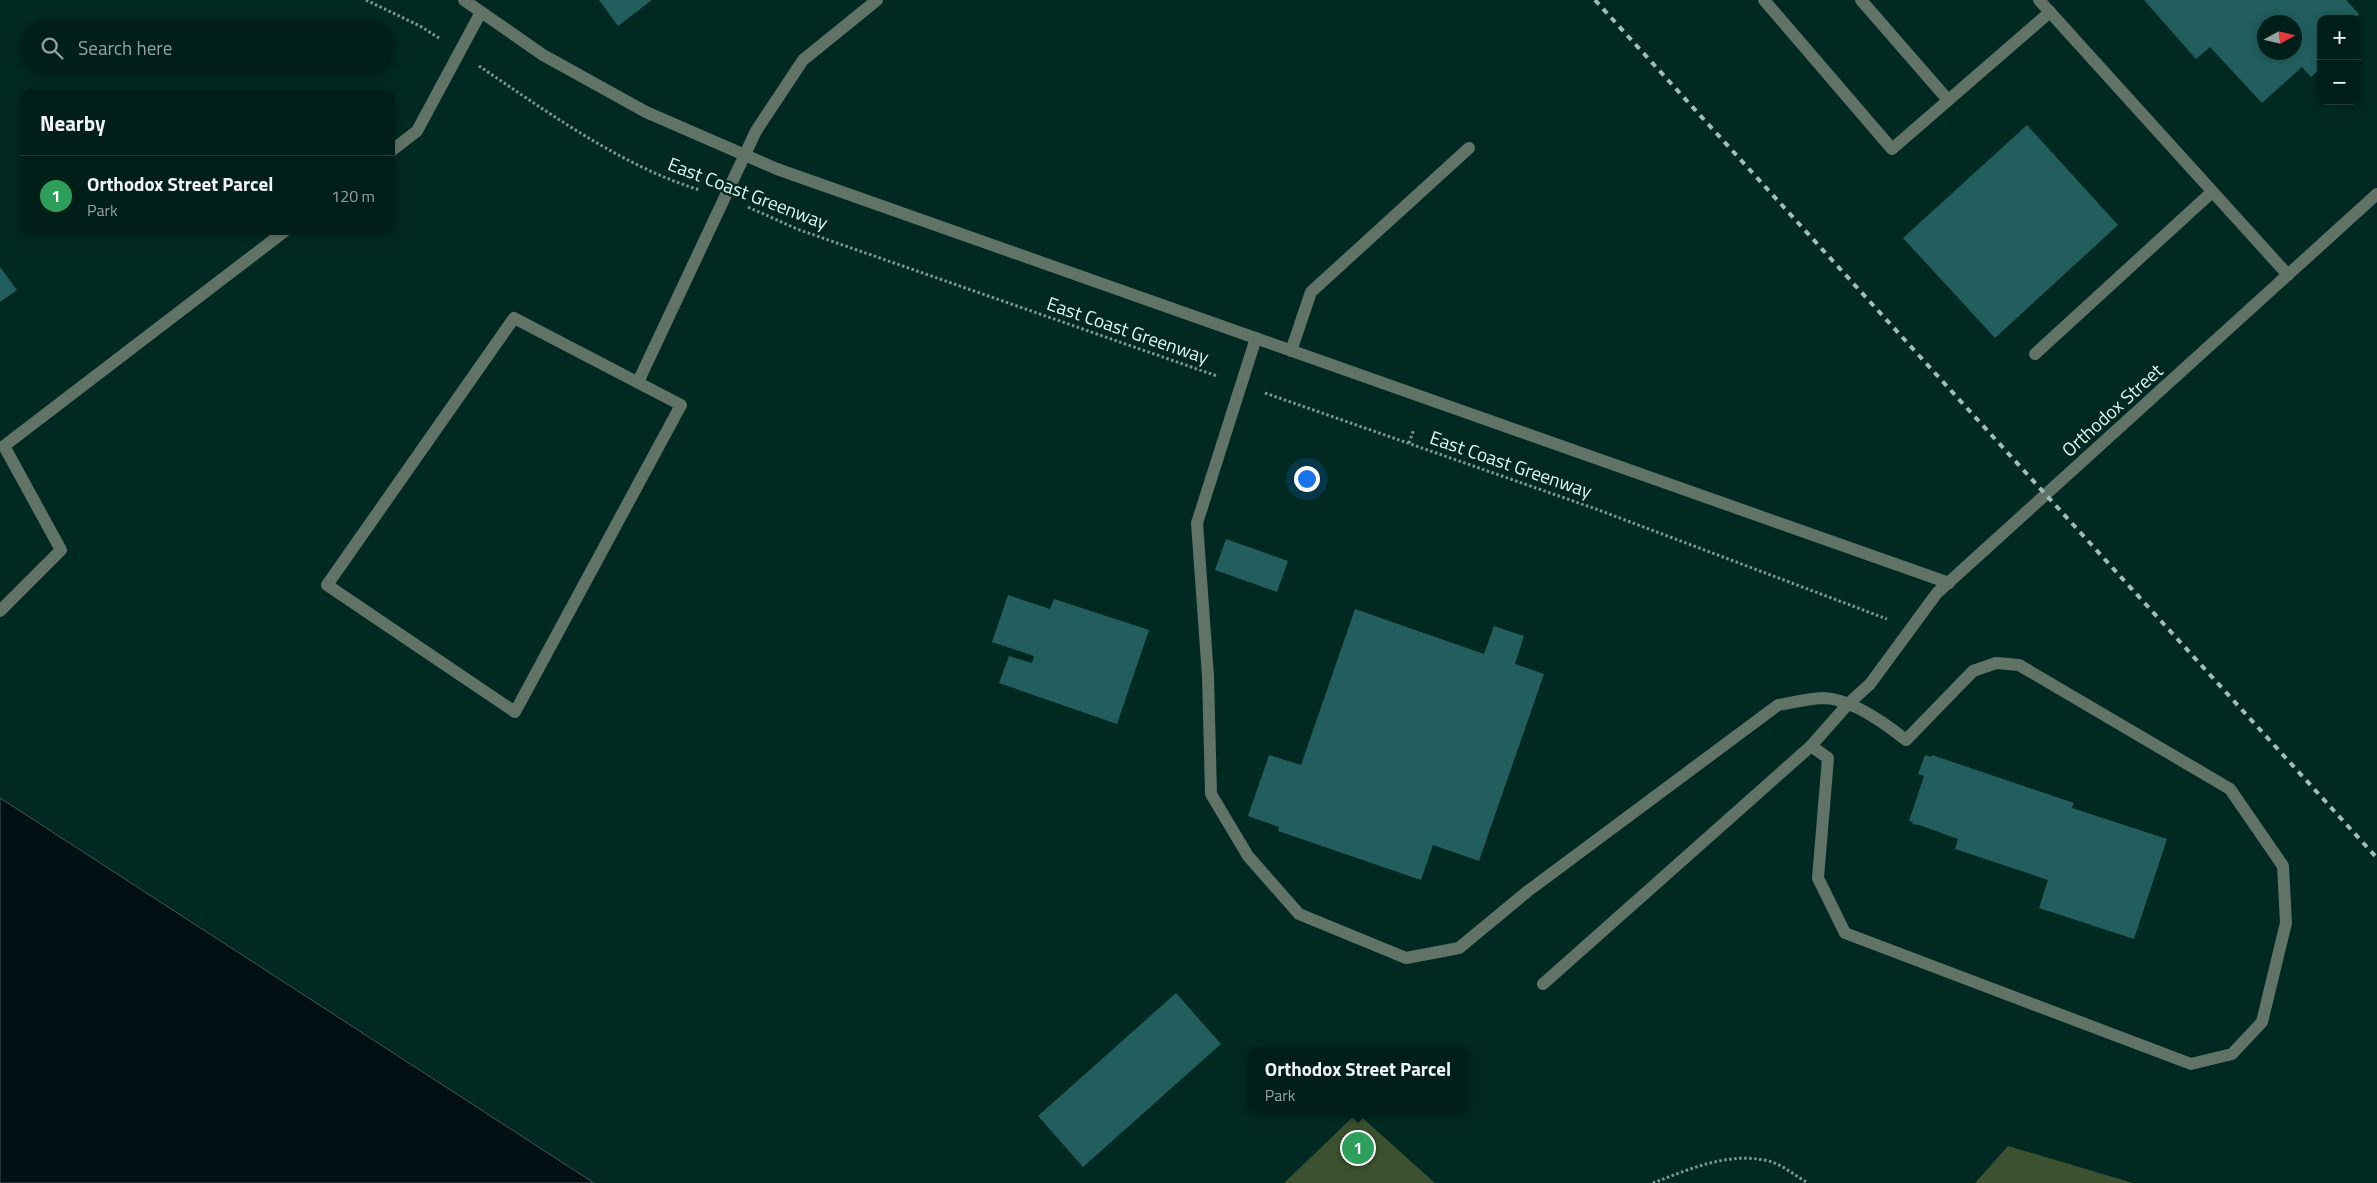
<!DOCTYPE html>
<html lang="en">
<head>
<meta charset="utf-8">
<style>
  :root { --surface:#001f19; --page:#0a2722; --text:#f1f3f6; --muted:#95a2a2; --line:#223d38; --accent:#2563eb }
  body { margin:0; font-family:"Titillium Web",sans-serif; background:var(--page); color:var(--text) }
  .controls { position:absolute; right:15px; top:15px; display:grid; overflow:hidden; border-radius:10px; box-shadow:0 2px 8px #0003 }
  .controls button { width:45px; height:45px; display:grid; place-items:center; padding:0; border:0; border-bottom:1px solid var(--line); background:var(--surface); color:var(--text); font:25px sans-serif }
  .compass { position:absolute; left:2257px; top:15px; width:45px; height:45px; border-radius:50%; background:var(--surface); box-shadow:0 2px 8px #0003; rotate:82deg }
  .you { position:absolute; left:1306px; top:478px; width:18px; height:18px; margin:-12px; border:4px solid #fff; border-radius:50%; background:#1a73e8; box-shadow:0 0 0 8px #1a73e833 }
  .badge { display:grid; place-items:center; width:32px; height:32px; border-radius:50%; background:var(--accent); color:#fff; font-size:16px; font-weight:700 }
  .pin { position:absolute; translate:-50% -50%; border:2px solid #fff; box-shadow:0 1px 5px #0006 }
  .popup { position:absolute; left:1248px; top:1048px; width:220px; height:65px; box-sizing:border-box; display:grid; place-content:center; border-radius:10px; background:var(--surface); filter:drop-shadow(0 1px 4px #0005); font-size:16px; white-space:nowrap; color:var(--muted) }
  .popup b { font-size:19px; color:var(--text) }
  .popup::after { content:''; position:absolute; left:50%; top:100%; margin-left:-10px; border:10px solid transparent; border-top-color:var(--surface) }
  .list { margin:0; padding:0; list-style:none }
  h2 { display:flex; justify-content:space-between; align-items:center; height:65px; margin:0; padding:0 20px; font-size:21px }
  h2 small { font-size:16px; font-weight:400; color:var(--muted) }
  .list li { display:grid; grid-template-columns:32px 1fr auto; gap:15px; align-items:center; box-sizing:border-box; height:80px; padding:0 20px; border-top:1px solid var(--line) }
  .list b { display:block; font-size:19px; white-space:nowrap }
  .list p { margin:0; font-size:16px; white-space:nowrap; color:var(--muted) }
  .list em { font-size:16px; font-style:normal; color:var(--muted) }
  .icon { flex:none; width:28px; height:28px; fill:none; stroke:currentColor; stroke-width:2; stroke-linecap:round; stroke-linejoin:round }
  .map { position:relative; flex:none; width:2377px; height:1183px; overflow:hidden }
  .search { position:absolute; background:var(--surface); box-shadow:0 2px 8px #0003; left:20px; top:20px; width:375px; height:55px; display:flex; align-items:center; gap:12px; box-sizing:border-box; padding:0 18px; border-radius:28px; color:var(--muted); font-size:19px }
  .panel { position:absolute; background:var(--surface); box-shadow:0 2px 8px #0003; left:20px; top:90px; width:375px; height:145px; border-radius:10px }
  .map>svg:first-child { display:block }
  .green { fill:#3b512f }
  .water { fill:#021014; stroke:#455556 }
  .building { fill:#225e5e; fill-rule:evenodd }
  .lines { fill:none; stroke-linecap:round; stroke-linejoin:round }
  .path { stroke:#7b9992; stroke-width:3; stroke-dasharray:2.5 2.5; stroke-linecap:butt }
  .minor { stroke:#617367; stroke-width:12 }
  .rail { stroke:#a2bdb6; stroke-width:4; stroke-dasharray:6 6; stroke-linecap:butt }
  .labels { text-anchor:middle; stroke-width:5; stroke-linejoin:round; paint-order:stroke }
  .street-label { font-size:19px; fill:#e1f6ef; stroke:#002921 }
</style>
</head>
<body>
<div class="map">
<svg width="2377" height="1183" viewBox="0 0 2377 1183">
  <rect width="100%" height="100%" fill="#002921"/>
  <g class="green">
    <polygon points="1357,1113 1435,1183 1284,1183"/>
    <polygon points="2008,1146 2133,1183 1975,1183"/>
  </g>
  <polygon class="water" points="0,798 594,1183 0,1183"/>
  <g class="building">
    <polygon points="599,0 652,0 618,26"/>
    <path d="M2144,0H2346L2359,14L2354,19H2321V68L2311,77L2302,67L2262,103L2210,47L2196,59ZM2264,22H2294V52H2264Z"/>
    <polygon points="2027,125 2118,225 1995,338 1903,238"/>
    <polygon points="0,267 17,290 0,302"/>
    <polygon points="1226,539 1288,561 1277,592 1215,570"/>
    <polygon points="1008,595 1050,609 1054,599 1149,630 1117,724 999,683 1009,656 1032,663 1034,656 992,642"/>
    <polygon points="1355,609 1484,654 1494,626 1524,636 1515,664 1544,674 1479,861 1433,845 1421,880 1278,831 1279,827 1248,816 1269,755 1301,765"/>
    <polygon points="1925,755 1931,757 1932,755 2074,803 2072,808 2167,839 2134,939 2039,908 2048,880 1955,849 1958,839 1919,825 1912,824 1913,822 1909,821 1924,776 1918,774"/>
    <polygon points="1176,993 1221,1044 1083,1167 1038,1116"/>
  </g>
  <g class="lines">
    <g class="path">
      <polyline points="366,0 420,26 439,38"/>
      <path d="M479,66C546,111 623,167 700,190"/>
      <polyline points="748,207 797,229 1217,376"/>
      <polyline points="1265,393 1596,509 1887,619"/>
      <polyline points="1409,443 1414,429"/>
      <path d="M1653,1183C1690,1169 1731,1150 1772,1162C1784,1166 1797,1177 1808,1183"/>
    </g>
    <g class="minor">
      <polyline points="464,0 543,55 646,112 777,169 1949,583"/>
      <polyline points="1764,0 1892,149 2050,12"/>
      <polyline points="1861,0 1948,100"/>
      <polyline points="2039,0 2288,275"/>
      <polyline points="391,151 417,131 481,12"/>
      <polygon points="514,318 681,405 515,712 327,585"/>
      <path d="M1256,338L1197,523L1208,676L1211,794L1248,856L1299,914L1406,958L1459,948L1528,891L1778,705C1793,703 1809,698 1824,698C1851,699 1886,724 1906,740L1973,671L1996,663L2019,665L2230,789L2283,866L2286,923L2262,1022L2232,1054L2191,1064L1845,933L1818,878L1828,758L1811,746L1848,704L1870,684L1937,593L2377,194"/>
      <polyline points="1291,351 1311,292 1469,148"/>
      <polyline points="2035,354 2212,192"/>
      <polyline points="638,382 756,131 803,60 877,0"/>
      <polyline points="0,611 61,550 4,446 285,231"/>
      <polyline points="1543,984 1811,746"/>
    </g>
    <polyline class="rail" points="1595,0 2377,858"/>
  </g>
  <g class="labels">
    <g class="street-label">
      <text transform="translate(748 193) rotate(21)" y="7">East Coast Greenway</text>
      <text transform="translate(1128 330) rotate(19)" y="7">East Coast Greenway</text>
      <text transform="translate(2112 410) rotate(-42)" y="7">Orthodox Street</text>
      <text transform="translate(1511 464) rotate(19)" y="7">East Coast Greenway</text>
    </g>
  </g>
</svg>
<div class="controls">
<button>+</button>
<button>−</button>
</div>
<svg class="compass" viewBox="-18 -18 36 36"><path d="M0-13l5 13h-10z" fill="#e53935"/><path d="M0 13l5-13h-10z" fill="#95a2a2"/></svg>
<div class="you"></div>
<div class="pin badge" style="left:1358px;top:1148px;background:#2e9e5b">1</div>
<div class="popup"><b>Orthodox Street Parcel</b>Park</div>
<div class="search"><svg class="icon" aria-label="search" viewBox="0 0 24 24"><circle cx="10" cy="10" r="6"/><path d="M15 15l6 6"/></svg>Search here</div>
<section class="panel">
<h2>Nearby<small></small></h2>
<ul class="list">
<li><span class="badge" style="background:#2e9e5b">1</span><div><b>Orthodox Street Parcel</b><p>Park</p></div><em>120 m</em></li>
</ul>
</section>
</div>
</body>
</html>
